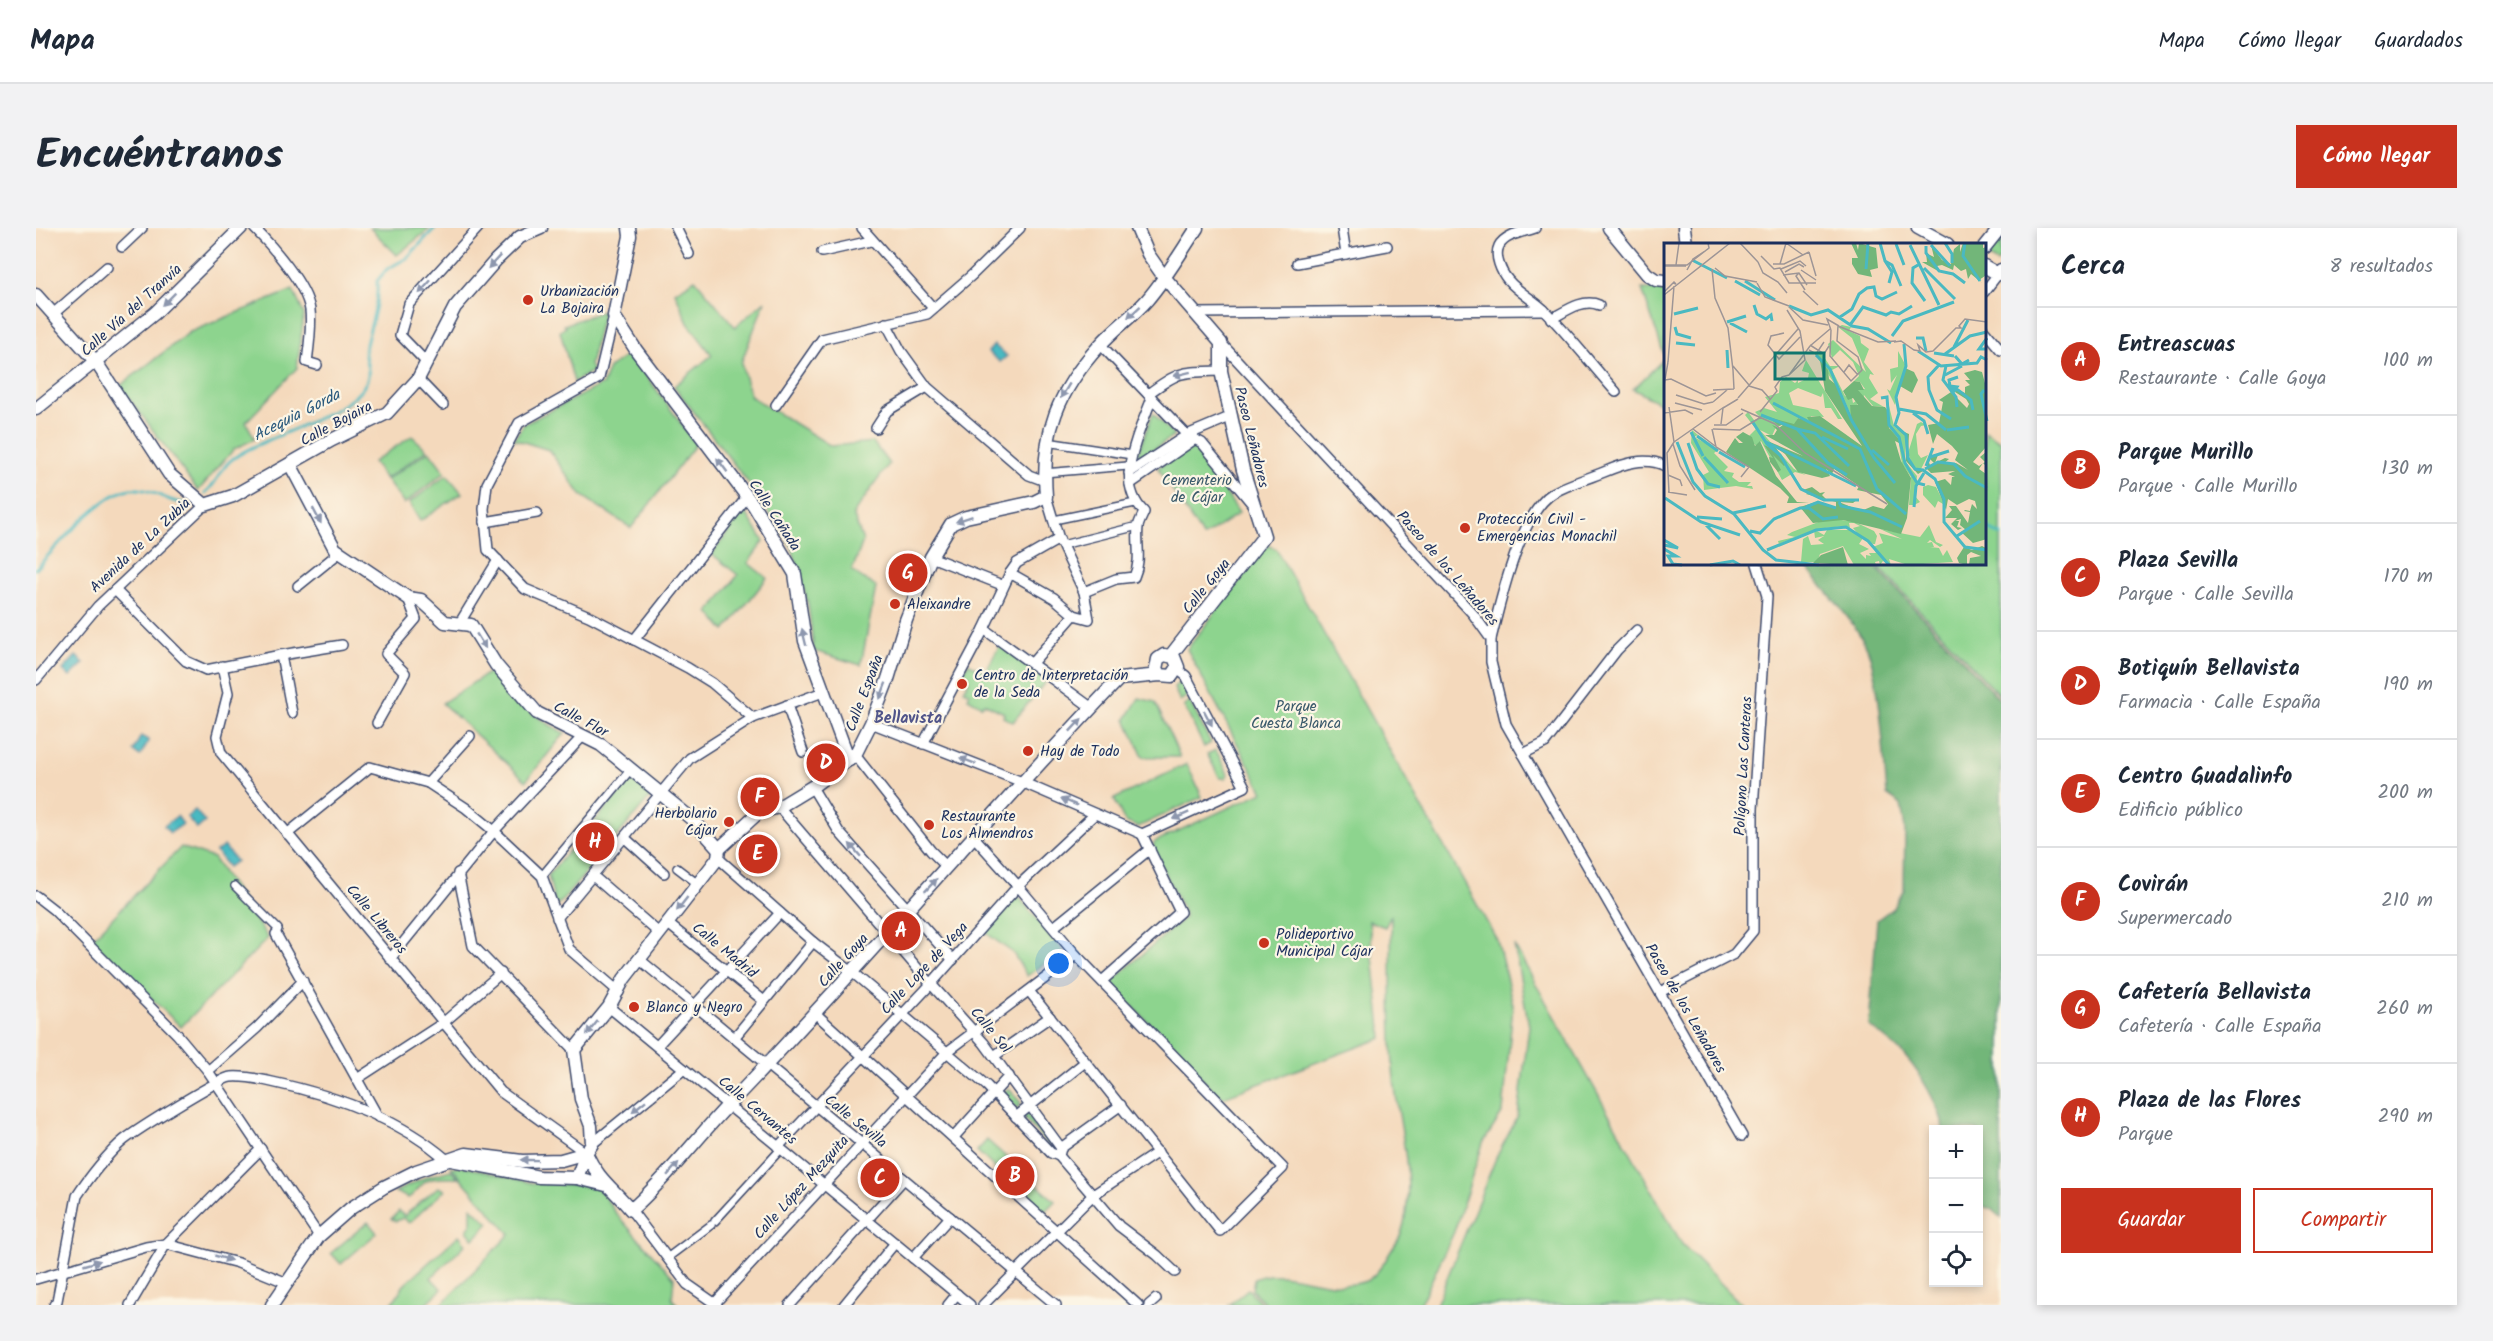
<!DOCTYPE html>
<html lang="es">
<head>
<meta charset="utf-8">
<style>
  :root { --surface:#fff; --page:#f2f2f3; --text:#1f2937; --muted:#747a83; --line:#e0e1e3; --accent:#c8321e }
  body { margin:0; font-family:Kalam,sans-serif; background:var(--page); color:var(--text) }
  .controls { position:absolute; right:18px; bottom:18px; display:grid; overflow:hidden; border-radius:0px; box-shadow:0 3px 9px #0003 }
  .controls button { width:54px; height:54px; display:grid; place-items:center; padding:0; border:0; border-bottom:2px solid var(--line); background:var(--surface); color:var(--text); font:30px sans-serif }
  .you { position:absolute; left:1023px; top:736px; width:21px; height:21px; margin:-15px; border:4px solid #fff; border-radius:50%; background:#1a73e8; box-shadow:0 0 0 9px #1a73e833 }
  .badge { display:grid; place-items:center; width:39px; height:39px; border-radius:50%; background:var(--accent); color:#fff; font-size:20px; font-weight:700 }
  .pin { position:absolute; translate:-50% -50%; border:3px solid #fff; box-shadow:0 2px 6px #0006 }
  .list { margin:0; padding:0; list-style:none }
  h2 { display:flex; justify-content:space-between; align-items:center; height:78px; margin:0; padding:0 24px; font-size:26px }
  h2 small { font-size:20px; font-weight:400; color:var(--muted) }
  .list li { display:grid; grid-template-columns:39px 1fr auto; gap:18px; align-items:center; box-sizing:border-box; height:108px; padding:0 24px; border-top:2px solid var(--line) }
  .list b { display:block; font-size:22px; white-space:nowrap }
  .list p { margin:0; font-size:20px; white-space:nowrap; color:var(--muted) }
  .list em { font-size:20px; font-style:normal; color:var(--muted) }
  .actions { display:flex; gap:12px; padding:18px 24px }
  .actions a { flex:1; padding:14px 0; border:2px solid var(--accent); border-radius:0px; text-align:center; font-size:21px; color:var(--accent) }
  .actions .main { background:var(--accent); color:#fff }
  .icon { flex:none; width:33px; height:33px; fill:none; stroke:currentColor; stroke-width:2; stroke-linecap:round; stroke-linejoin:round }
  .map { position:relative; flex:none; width:1965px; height:1077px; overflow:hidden; border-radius:0px }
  header { display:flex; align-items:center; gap:36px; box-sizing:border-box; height:84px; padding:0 30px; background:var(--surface); border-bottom:2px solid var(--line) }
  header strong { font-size:28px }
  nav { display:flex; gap:33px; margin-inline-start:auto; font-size:21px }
  .intro { display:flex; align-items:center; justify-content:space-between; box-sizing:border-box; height:144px; padding:0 36px }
  h1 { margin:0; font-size:42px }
  .button { padding:15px 27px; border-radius:0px; background:var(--accent); color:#fff; font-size:21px; font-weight:700 }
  main { display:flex; gap:36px; padding:0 36px }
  aside { flex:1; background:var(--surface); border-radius:0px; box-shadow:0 3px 9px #0003 }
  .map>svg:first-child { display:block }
  .green { fill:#8dd48e; stroke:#548276; stroke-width:1.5 }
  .forest { fill:#72b679; stroke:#46726c; stroke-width:1.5 }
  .water { fill:#4ab9c1; stroke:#327490; stroke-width:1.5 }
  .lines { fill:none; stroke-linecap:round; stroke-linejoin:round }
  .stream { stroke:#4ab9c1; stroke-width:3 }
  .pedestrian-casing { stroke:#3c486c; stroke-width:10 }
  .minor-casing { stroke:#3c486c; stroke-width:12 }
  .tertiary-casing { stroke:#3c486c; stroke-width:15 }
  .pedestrian { stroke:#fff; stroke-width:7 }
  .minor { stroke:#fff; stroke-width:9 }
  .tertiary { stroke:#fff; stroke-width:12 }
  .oneway { fill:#8d97ae }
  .poi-dot { fill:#c8321e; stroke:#fcf5e5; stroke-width:2 }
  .labels { text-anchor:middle; stroke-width:4.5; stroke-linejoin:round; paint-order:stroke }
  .poi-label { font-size:15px; fill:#1b2f5e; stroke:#fcf5e5; text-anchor:start }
  .street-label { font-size:15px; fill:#1b2f5e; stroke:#fcf5e5 }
  .park-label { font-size:15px; fill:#38586a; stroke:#fcf5e5 }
  .water-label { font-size:16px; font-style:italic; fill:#29587c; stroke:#fcf5e5 }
  .neighbourhood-label { font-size:16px; font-weight:bold; fill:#51558a; stroke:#fcf5e5 }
  .inset-river { fill:none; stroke:#4ab9c1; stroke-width:3 }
  .inset-road { fill:none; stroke:#9d9596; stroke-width:1.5 }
  .view { fill:#0f766e; fill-opacity:0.15; stroke:#0f766e; stroke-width:3 }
  .inset-edge { fill:none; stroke:#1b2f5e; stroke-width:3 }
</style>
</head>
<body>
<header>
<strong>Mapa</strong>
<nav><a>Mapa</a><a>Cómo llegar</a><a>Guardados</a></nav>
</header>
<div class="intro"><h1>Encuéntranos</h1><a class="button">Cómo llegar</a></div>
<main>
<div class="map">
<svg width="1965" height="1077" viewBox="0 0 1965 1077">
  <rect width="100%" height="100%" fill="#fcf5e5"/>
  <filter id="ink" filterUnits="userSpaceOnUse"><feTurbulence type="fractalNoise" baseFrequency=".0167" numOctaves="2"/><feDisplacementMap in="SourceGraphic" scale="12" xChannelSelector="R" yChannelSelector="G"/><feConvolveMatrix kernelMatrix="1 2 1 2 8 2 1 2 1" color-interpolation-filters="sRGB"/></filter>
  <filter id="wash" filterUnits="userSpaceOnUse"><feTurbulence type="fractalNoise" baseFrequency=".008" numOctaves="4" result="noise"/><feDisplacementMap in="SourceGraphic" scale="24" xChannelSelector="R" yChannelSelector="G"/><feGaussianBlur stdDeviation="1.35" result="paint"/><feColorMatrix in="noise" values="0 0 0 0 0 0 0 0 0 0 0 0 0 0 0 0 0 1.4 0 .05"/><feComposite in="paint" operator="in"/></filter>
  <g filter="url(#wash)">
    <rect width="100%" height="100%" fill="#f4d9bc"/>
    <g class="green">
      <polygon points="334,0 391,0 392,2 361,27"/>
      <polygon points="1965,10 1965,30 1961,35 1951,29"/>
      <polygon points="659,51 699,99 729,73 705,135 714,168 795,218 837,214 853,236 817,286 827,313 816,343 840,359 825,437 778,423 772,376 756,319 720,265 638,158 676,127 652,95 639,64"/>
      <polygon points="1606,61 1629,62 1629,178 1597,161 1629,130"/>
      <polygon points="257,62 268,86 261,140 210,194 219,211 198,221 162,263 84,158 154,104"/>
      <polygon points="567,83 554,137 557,143 538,154 524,103 530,99 528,97"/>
      <polygon points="594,125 660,216 595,300 545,267 513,222 478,211 488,196 567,156 573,140"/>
      <polygon points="1117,185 1138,208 1099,233"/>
      <polygon points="1949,203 1965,214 1965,469 1840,336 1948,336"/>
      <polygon points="376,208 391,222 349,251 337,234"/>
      <polygon points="1157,215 1203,285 1167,309 1122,240"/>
      <polygon points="393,223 409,244 368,276 350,252"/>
      <polygon points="411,247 426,265 384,293 373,275"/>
      <polygon points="708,282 728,313 712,335 731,350 689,403 673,384 702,347 676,326"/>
      <path d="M1231,317L1240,321L1461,712L1477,777L1467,884L1447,915L1418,1004L1384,1077H1231L1216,1062L1218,1051C1251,1036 1293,1067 1330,1053C1339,1049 1346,1038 1351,1030C1355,1022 1362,1014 1365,1006C1383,951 1360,894 1357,839C1354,789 1356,738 1355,688L1349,699L1333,693L1346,810L1185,870L1076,757V753L1148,690V684L1117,621L1118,614L1227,564L1151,421Z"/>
      <polygon points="964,417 1011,452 977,494 967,489 968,485 948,475 946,478 932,470 934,465 928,462 933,453 925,449 932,435 949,444"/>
      <path d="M455,443C463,447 465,454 470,461C479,474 514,499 529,505L490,553L406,475Z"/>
      <polygon points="1142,455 1147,455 1153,467 1144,473 1138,460"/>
      <polygon points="1103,470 1119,474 1144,529 1107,529 1090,491"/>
      <polygon points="1154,474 1175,515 1168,519 1148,478"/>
      <polygon points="1180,522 1192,546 1190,550 1184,550 1171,526"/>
      <polygon points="1151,536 1166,569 1102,599 1089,594 1078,571"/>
      <polygon points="598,548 618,565 524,675 519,676 512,647"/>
      <polygon points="145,619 177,630 232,710 145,799 55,712"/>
      <polygon points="980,666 1027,722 991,748 977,725 949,704"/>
      <polygon points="1478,717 1646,1016 1706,1077 1400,1077 1460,930 1482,888 1493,798"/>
      <polygon points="973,861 985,875 982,881 966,865"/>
      <polygon points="990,885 1017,916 1014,919 987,889"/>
      <polygon points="951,912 1019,973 1006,986 941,923"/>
      <polygon points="843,935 859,949 845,966 829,952"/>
      <polygon points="426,938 496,955 561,958 582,988 638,1050 636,1071 642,1077 405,1077 474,1006 415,939"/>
      <path d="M415,942L422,949C411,952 401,947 391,953C383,957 380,966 372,970L359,964L390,949Z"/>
      <polygon points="402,959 409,962 373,995 367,990 360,993 355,991 363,983 368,988"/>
      <polygon points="435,979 453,995 438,1011 431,1003 435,996"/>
      <polygon points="332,994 341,1005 305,1036 295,1025"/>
      <polygon points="423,1007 430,1016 395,1050 406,1061 389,1077 355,1077 368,1057"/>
      <polygon points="1212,1061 1227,1077 1193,1077"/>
    </g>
    <path class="forest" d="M1768,336H1837L1965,473V990L1955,981L1943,977L1942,902L1907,901C1906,888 1901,879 1895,867C1876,831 1865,822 1833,798L1841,692L1857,680L1868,661L1869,601L1865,577L1851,567C1847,523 1846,467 1833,425C1826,402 1785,357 1768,336Z"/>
    <g class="water">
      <polygon points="958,117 971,128 964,134 952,124"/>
      <polygon points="40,428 48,435 34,449 27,442"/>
      <polygon points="105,508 113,512 104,528 97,523"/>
      <polygon points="159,582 169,594 161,601 151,589"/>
      <polygon points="141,588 147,596 134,605 128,598"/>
      <polygon points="188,618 200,633 192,639 180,624"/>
    </g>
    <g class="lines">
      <g class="stream">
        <path d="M169,265C180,257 184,242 194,233C223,208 326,186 332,148C334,139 327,130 329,121C334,97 343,77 341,53L351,41L371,30L399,0"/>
        <polyline points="1948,299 1965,307"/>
        <path d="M0,341C19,320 66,265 94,261C115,258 134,277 152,275"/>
      </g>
    </g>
  </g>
  <g filter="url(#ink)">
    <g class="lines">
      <g class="pedestrian-casing">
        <g id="pedestrian">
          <polyline points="1011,214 1096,227"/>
          <polyline points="1008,245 1092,238"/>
          <polyline points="1018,292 1099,275"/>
          <polyline points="1026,317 1102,298"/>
          <polyline points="641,640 662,656"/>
          <polyline points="506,648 595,541"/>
          <polyline points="199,658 242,701 240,706"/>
          <polyline points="679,993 745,921"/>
          <polyline points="631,1030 675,997"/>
        </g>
      </g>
      <g class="minor-casing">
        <g id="minor">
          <path d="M218,0C236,18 270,56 274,82C276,99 273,118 271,134L281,137"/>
          <polyline points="640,0 653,26"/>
          <polyline points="826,0 897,80"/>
          <polyline points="1306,0 1310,26"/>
          <path d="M1499,0C1488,4 1469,6 1463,18C1458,28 1465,44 1472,52C1481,63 1496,71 1507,81C1533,107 1556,137 1580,164"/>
          <polyline points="86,19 106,0"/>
          <polyline points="786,24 835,13"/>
          <polyline points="1261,35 1351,18"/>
          <polyline points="1948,64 1962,46"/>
          <polyline points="1161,85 1508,82"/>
          <polyline points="17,86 71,39"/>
          <polyline points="578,88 563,150 483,195 451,256 448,281 452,322 489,361 553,388 652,440 676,455 717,490"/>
          <path d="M1515,91C1530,83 1547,70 1563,77"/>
          <polyline points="850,95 865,123 891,159 993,247 1009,253"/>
          <polyline points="1948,102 1965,122"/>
          <polyline points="1185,115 1437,386 1455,411 1455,434 1470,496 1706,908"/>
          <polyline points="1064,116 1151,207 1166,215 1217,277"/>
          <polyline points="391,135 364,107 373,76 442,0"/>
          <polyline points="382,151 407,177"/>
          <path d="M1112,166C1144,142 1146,144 1185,143"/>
          <polyline points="740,177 786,111 891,86 936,47 984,0"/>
          <polyline points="840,200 851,183 891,159"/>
          <polyline points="1093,245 1151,207 1196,188"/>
          <polyline points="1094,256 1159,211"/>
          <polyline points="449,294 501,285"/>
          <polyline points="895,329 966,357"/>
          <polyline points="974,345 1018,370 1038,387 1053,391 1048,364 1023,311 1010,268"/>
          <polyline points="262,358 304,324"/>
          <polyline points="79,362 150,433 170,442 245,427 256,485"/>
          <path d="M1048,364L1080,351L1098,349C1106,331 1100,317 1102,299C1103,294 1106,289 1108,284C1077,253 1103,205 1116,170"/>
          <polyline points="423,396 462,332"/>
          <polyline points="948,401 1056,480"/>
          <path d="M1455,411C1464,375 1484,285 1517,265C1532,256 1551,251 1568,244C1587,236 1609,228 1629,238"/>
          <polyline points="598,412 711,269"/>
          <polyline points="245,427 306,417"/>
          <polyline points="996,435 1038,387"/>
          <polyline points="186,438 192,465 181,508 185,525 465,864 550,925"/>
          <polyline points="0,452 62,378 169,277"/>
          <polyline points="751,477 767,524"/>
          <polyline points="341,495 369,445 350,426 380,391 372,370"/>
          <polyline points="835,495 981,552 1106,606"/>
          <polyline points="887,516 948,401 974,345 981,335 1023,311"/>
          <polyline points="1487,526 1509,515 1581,422 1601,402"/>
          <polyline points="819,527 895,623 911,639"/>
          <polyline points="392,555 434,508"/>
          <polyline points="776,559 803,604 917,732"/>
          <polyline points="743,579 895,756 948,815 1025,920 1023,928 1083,998 1121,1027 1139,1044"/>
          <polyline points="251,606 334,539 392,555 430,580 458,603 506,648 533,721 583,764"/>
          <polyline points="1106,606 1209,559 1150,448 1141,441"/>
          <polyline points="938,609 982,658 1040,727 1247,940 1184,1003 993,763"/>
          <polyline points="589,610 628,645"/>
          <polyline points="682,630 777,714 816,744 951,858 1015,925 1023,928"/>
          <polyline points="422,645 437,718 538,822"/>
          <polyline points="557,648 623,705"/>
          <polyline points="0,668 18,682 141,806 172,843 283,1008"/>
          <polyline points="521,690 654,530 717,490 787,464"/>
          <polyline points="631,695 728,773"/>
          <polyline points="1018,699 1114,621"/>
          <polyline points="240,706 342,889"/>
          <polyline points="354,731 458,603 546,509"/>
          <polyline points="603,731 1020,1077"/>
          <polyline points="1066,753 1144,684 1106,606"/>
          <polyline points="1624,764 1698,726 1717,703 1717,581 1731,368 1721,336"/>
          <polyline points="573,779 934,1077"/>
          <polyline points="779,785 1102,1077"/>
          <polyline points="698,810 777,714"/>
          <polyline points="621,818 744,685"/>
          <polyline points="958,828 1014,789"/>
          <polyline points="172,843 221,800 267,753"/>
          <polyline points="321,851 407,795 465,745"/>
          <polyline points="980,889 1049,834"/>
          <polyline points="918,909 973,848"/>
          <polyline points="556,916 648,841"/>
          <polyline points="742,919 895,756 982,658 1059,586"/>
          <polyline points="1025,920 1085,877"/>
          <polyline points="595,982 651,1056 681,1077"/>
          <polyline points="877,1030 914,989"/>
          <polyline points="0,1051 110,1019 130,1016 202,1035 249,1054"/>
          <polyline points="679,1075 911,824 1040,727"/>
          <path d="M18,1077L21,1073L41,968C52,951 73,924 88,912C101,902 183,850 195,849C208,848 223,851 236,854C297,867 362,890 410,931"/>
          <polyline points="94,1077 130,1016 225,921"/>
          <polyline points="754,1077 868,951"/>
          <polyline points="808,1077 859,1015"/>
          <polyline points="912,1077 921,1066"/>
          <polyline points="947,1077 1057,967 1122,924"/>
          <polyline points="1113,1077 1120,1071"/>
        </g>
      </g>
      <g class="tertiary-casing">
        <g id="tertiary">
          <polyline points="593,0 594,8 578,88 600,122 718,278 759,346 769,413 813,532"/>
          <polyline points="1101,0 1112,26 1128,49 1185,115 1185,143 1207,242 1228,308 1135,427"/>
          <polyline points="1573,0 1611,46 1620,52 1629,53"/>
          <polyline points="1648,0 1650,16"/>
          <polyline points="1882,0 1911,16"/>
          <polyline points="1948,20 1964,0"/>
          <polyline points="1948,38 1962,46 1965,42"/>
          <polyline points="0,67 60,134 133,246 169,277 197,268 296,212 351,185 382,151 419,79 460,32 484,9 505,0"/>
          <polyline points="0,181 119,85 205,0"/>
          <polyline points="254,236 299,321 372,370 385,372 409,394 435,397 460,437 501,485 565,517 657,592 683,621"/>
          <path d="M550,925C562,952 578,961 595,982C633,948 662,908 697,872C829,735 951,588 1083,451L1124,447L1136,448L1142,439L1138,429L1128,427L1122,431L1120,441L1124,447"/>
          <polyline points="415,932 503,949 541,950 570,957"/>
          <path d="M541,950L550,925L556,916L555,898L545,871L538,822L573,779L588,751L682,630L683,621L723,584L743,579L776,559L819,527L835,495L852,451L870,392L895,329L915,296L930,289L998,274L1010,268C1005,205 1022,163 1064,117C1078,101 1097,88 1111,72C1130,50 1145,24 1161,0"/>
          <polyline points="236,1077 283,1008 315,980 348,959 380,943 430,926 486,933 525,932 550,925"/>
        </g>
      </g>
      <use href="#pedestrian" class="pedestrian"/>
      <use href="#minor" class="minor"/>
      <use href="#tertiary" class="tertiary"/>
    </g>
    <defs><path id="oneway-solid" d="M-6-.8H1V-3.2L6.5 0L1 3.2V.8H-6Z" transform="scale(1.5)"/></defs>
    <g class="oneway">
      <use href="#oneway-solid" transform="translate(458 34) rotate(133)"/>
      <use href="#oneway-solid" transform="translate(389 59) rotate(132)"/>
      <use href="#oneway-solid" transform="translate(133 71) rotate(135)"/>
      <use href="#oneway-solid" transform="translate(1098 84) rotate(137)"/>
      <use href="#oneway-solid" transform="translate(1146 146) rotate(166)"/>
      <use href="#oneway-solid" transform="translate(1029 163) rotate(121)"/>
      <use href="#oneway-solid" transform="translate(686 237) rotate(-127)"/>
      <use href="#oneway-solid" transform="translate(281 288) rotate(62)"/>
      <use href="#oneway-solid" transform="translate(928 291) rotate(161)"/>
      <use href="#oneway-solid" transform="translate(768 409) rotate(-104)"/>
      <use href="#oneway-solid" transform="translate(445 413) rotate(58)"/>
      <use href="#oneway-solid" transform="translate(847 463) rotate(111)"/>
      <use href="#oneway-solid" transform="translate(1172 490) rotate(62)"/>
      <use href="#oneway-solid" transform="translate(1040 497) rotate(-47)"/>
      <use href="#oneway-solid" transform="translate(932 533) rotate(-159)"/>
      <use href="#oneway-solid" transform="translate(1033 574) rotate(-157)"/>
      <use href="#oneway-solid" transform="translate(1145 588) rotate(156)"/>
      <use href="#oneway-solid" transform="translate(819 622) rotate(-131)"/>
      <use href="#oneway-solid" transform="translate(895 657) rotate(-47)"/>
      <use href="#oneway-solid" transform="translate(646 676) rotate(128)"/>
      <use href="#oneway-solid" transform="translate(556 800) rotate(129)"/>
      <use href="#oneway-solid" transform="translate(603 878) rotate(141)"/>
      <use href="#oneway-solid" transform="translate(493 932) rotate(-179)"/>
      <use href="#oneway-solid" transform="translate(637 941) rotate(-49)"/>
      <use href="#oneway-solid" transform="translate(187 1030) rotate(16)"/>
      <use href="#oneway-solid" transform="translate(56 1035) rotate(-16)"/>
    </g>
  </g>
  <g class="poi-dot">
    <circle cx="492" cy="72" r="6"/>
    <circle cx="1429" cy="300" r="6"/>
    <circle cx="859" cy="376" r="6"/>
    <circle cx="926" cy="456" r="6"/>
    <circle cx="992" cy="523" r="6"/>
    <circle cx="693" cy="594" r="6"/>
    <circle cx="893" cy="597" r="6"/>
    <circle cx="1228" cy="715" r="6"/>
    <circle cx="598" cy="779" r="6"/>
  </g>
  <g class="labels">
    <g class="poi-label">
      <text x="504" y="68">Urbanización<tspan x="504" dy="17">La Bojaira</tspan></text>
      <text x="1441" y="296">Protección Civil -<tspan x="1441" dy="17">Emergencias Monachil</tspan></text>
      <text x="871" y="381">Aleixandre</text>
      <text x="938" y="452">Centro de Interpretación<tspan x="938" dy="17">de la Seda</tspan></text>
      <text x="1004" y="528">Hay de Todo</text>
      <text x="681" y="590" text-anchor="end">Herbolario<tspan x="681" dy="17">Cájar</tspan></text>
      <text x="905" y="593">Restaurante<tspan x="905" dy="17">Los Almendros</tspan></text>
      <text x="1240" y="711">Polideportivo<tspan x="1240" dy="17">Municipal Cájar</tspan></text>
      <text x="610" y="784">Blanco y Negro</text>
    </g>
    <g class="street-label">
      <text transform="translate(95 82) rotate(-42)" y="5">Calle Vía del Tranvía</text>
      <text transform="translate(300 195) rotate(-28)" y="5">Calle Bojaira</text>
      <text transform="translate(1216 209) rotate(76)" y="5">Paseo Leñadores</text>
      <text transform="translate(739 287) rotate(57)" y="5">Calle Cañada</text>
      <text transform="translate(104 317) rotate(-43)" y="5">Avenida de La Zubia</text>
      <text transform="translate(1412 340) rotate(49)" y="5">Paseo de los Leñadores</text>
      <text transform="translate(1170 358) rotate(-51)" y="5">Calle Goya</text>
      <text transform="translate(828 465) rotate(-69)" y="5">Calle España</text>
      <text transform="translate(545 491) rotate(28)" y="5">Calle Flor</text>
      <text transform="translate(1707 538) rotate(-87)" y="5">Polígono Las Canteras</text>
      <text transform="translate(341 691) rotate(50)" y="5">Calle Libreros</text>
      <text transform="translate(689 722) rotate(39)" y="5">Calle Madrid</text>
      <text transform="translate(807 732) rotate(-48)" y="5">Calle Goya</text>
      <text transform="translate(888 740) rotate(-47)" y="5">Calle Lope de Vega</text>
      <text transform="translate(1650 780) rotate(60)" y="5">Paseo de los Leñadores</text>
      <text transform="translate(955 802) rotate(50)" y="5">Calle Sol</text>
      <text transform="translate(722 882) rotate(40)" y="5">Calle Cervantes</text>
      <text transform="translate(820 893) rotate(39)" y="5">Calle Sevilla</text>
      <text transform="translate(765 959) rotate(-48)" y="5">Calle López Mezquita</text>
    </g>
    <g class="park-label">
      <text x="1161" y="257">Cementerio<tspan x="1161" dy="17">de Cájar</tspan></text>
      <text x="1260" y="483">Parque<tspan x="1260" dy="17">Cuesta Blanca</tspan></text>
    </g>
    <g class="water-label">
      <text transform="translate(260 186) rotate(-27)" y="6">Acequia Gorda</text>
    </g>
    <g class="neighbourhood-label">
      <text x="872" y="495">Bellavista</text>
    </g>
  </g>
  <g transform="translate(1628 15)">
    <rect width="322" height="322" fill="#f4d9bc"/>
    <path d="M178,82L187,84L185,88L196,93L197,100L205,106L200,119L210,132L206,131L205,135L214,150L206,156L220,164L209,163L200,152L199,159L205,164L196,163L199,157L192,153L190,150L195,153L194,147L201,146L196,139L190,138L195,133L189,119L176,107L168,115L164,101L169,97L202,129L188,95L174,84ZM234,108L242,123L231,162L223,146L226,148L233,132L227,140L226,126L234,124ZM151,111H158L166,123H176L168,127L181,153L188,155L189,160L192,158L195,166L186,163L195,181L190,180L175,144L170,141L166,146L170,140ZM142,117L178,176H174L167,165H161L159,150L157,154L134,145L125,150L129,162L154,167L160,174L147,173L145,178L134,175L131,181L148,185L160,193L122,180L112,184L108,193L96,187L130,226L142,232L131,229L118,237L97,198L92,203L84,194L92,186L81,172L84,169L90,177L97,175L91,169L100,165L113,169L101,154L115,150L116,139L122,134L131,140L134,137V140L144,135L145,130L138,128ZM223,155L230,183L241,193V218L253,233L251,253L256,259L250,262H245L247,234L238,221L234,195L226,187ZM257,179L262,182L257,183L252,191L254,211L257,215L264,212L257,226H250L244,210L253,181ZM28,187L34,192L30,194L54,207L50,210L64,224L60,228L70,230L68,234L75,239H87L83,243H88L89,246L72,243L40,247L39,232L45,229L27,200ZM264,242L272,244L279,258V261L274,258L271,265L259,252V244ZM165,275L191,279L210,288L213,293L211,301H209L195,292L189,285L196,283L190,280H185L186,285L181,283L161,285L153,288L160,292L163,287H186L199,295L195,301L205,306L196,310L202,316V312L207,313L205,310H212L209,304L219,300L215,290L238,296L216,286L256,294L265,282L272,299L279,302L276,304L266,297L263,300L268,299L270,304H266L275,305L279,313L283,307L289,319L244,322L225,316L227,322L219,318L216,322L215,318L211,319L212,322H190L179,303L156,311L153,319H137L139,296L144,293L147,302L160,301L154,297L160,293L151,295L150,287L115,301L114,298L131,294L123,292L128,289Z" fill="#8dd48e"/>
    <path d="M192,0L194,7L195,0L212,5L214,25L206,27L208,34L194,31L188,21V15H194L187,0ZM299,0H319V5L322,4L321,33L315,37L318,40L307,31L304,36L302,26L297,28L290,22L289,27L278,22L273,23L274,28L258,19H263L262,10L270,14L267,2L278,17L287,21L290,6L296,1V9ZM156,117L164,127L165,136L175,144L187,174L186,162H194L189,155L184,157L179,148L190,138L196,139L200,147H194L208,163L221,164L224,168L225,185L235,196V200L231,198L237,218L247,235L243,275L237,291L179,277L149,280L136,264L152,259L172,265V259L142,251L145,249L139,247L148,244L156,250L161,249L158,252L162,256H194L189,260L175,259L197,268L209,263L220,266L224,261L217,252L193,247L195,243L170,226L168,231L162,226L166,233L158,235L134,229L121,211L111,204L123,220L120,223L109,212L117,227L114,229L106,219L105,214L109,215L100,202L107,205L106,199L139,213L101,192H110L113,187L108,182L115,185L120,181L115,183L104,174L130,181L134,175L145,178L143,174L156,173L198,203L161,148ZM241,125L250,129L254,137L248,150L236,143ZM311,127L318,129L322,144V204L309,219L315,223L321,219L316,214L322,209V223L319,220L315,226L322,231V242H317L322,243L323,296L309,300L297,289L302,287L296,282L297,276L291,278H295L293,284L298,285L294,287L287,281L293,275H281L288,267L285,263H292L304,280L306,269L300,268L301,267L306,268L308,261L313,266L311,258L305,256L293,262L284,256L282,267L271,239L281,236L287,242L288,234H291L284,231L291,228L267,230L263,226L264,217L266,222L270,220L265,215L274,212L271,220L281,215L285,216L279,221L292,220L304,227L291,217L294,210L288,203L273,191L269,201L264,182L275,180L279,159L275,157L287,149L303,165L305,161L302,156L291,149L292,146L301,150V144L306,142L301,137H306L300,130ZM233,186L245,191L244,211L250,226L259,228L254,231L242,218L241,193ZM79,189L88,194L91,203L96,198L112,233L133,259L145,260H123L125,254L116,245L62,209L71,195L75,200H79L72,194ZM318,303L322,305V322H305L306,315L317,313L307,309L303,312V322L295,320L293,315L300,304L308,307ZM179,304L184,322L149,320L157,312Z" fill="#72b679"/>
    <path class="inset-river" d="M216,0L221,18L228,22L237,43M281,0L288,11V20M301,0L299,13L316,38M232,1L240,22M246,2L275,62M267,2L286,23M262,3V10L275,28L289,31L301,40M28,17L63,35M221,18L228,29L225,40M254,22L249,25L248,40L261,58M260,25L291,56M202,26L204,0M71,38L96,52M81,38L111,57M90,62L93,71L102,76L107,72L108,78M125,63L147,72L164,67L188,83L204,86L227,100M10,71L34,65M176,74L188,66L195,51L203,45L210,44L212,53L218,56L233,49M63,79L82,73M66,80L83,89M186,82L199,64L222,72L227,69L235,71L248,63M11,84L13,91L27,95M228,93L239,78L290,59M252,95H259L262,108M323,95L315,106H323M12,100L31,102M240,101L242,123L232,154L235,170L231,182L242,192L244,215L251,226L259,227L271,236L280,256V279L301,304L323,307M290,104L304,77M63,107L64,125M254,108L277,123L313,120L317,114L323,117M270,110L290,113M281,111L306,93L323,89M152,112L166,126L188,178L210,215L231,240M291,113L298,121L305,117M275,122L264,134L265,147L273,167L287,176M282,123L279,137L292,154L293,164M281,132L298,123M286,146L294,147L307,157L309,167M320,147L317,151L323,178M288,151L293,144L286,143L285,137L294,134M217,155L223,154L225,182L235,194L241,220L253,240L261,242M109,160L196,206L213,246L242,271M235,166L262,171L282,187M249,170L260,178L264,191M97,172L133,186L164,220L183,232M88,178L103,201L116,212L137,246L160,257H195M133,186L151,190L185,223M283,187L305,184M27,189L39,213M33,193L54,208M158,194L184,206M13,199L29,239L41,253L70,271L99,307L112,317L155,322M102,199L192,243M24,200L33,226L44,241L56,244M208,207L225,222M55,209L81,224M40,214L64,240M262,223L266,214L285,208M262,223L269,205M261,226L274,219L290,221L301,233L323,245M1,255L37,279L76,292M175,259L177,263L206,269L238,284M142,264L154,259L172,265M250,264L252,243L260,230M69,270L102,263M33,274L58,276M42,282L56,296M86,288L96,290L110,276L136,265H145L159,276L174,274M293,293L316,278M0,297L14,305L0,302M0,306L12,313H4L9,321L18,322M103,307L152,287L182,284L204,298L225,322M46,322L69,318L76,322"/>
    <path class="inset-road" d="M76,0L94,19M122,0L139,12M232,0H269M145,9L152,33M97,13L110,26L116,25L125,40H152M94,19L99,30L114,39L123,50M109,21H120L145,9M116,21L122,0M0,22H23L45,5L44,0M12,22L15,0M0,23H22M51,25L61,33L93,39M48,26L51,55L64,85L69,127M117,26L136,18L142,23M23,27L29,16L44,6M137,27L152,37M121,29L135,21L140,24M135,30L132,33L141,47M119,32L135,30L143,42M93,40L101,54L125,63M139,48L154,62M0,49L10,39L12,41L9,40M0,52L66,0M125,64L139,77L164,82M123,67L136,88L141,117L125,132M174,83L214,99L232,98M167,87L166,113L187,138L198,127L194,114L173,98L174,83M167,87L163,76L175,83M120,90L107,93L104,102L115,116L136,94M230,99L237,98L250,107L256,108L254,102L262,109L269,108L292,85H297L295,83L301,76L323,79M146,102L160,111L165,103M145,107L152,111L160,99M4,119L10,43M69,123L85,142M69,127L70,146M180,129L185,122L194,132M125,132L146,103L166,86M1,137L7,136L42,153L52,150M0,142L4,119M85,143L98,147L106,156M49,147L70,146M12,152L40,161L49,159M74,155L134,86M49,159L63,147M11,160L38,167M5,164L10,199L3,210L5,249M77,166L111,181L141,210L223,261M96,169L113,148L111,144L118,134L125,132M0,170L21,167L29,171M57,181L59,165L74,156M50,182H62L79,170M29,186L51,203M48,186L52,204L85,224L77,234M49,186L76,187L97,174M10,199L60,164M9,201L16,223L31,247M4,232L16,237L18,243M4,249L23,252"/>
    <path class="view" d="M111,110H160V136H111Z"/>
    <rect width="322" height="322" class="inset-edge"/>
  </g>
</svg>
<div class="controls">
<button>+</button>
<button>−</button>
<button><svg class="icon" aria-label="locate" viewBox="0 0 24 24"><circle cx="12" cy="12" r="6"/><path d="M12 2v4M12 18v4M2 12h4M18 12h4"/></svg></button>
</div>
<div class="you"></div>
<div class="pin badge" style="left:865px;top:703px">A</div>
<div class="pin badge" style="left:979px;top:948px">B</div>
<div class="pin badge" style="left:844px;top:950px">C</div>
<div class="pin badge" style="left:790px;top:535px">D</div>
<div class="pin badge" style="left:722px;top:626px">E</div>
<div class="pin badge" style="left:724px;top:569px">F</div>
<div class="pin badge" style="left:872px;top:345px">G</div>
<div class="pin badge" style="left:559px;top:614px">H</div>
</div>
<aside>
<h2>Cerca<small>8 resultados</small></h2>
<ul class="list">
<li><span class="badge">A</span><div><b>Entreascuas</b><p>Restaurante · Calle Goya</p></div><em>100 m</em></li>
<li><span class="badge">B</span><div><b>Parque Murillo</b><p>Parque · Calle Murillo</p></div><em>130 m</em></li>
<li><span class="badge">C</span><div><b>Plaza Sevilla</b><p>Parque · Calle Sevilla</p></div><em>170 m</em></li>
<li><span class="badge">D</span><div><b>Botiquín Bellavista</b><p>Farmacia · Calle España</p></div><em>190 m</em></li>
<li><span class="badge">E</span><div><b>Centro Guadalinfo</b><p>Edificio público</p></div><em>200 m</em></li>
<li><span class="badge">F</span><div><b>Covirán</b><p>Supermercado</p></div><em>210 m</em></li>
<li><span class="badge">G</span><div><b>Cafetería Bellavista</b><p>Cafetería · Calle España</p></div><em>260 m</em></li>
<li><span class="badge">H</span><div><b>Plaza de las Flores</b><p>Parque</p></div><em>290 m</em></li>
</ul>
<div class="actions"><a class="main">Guardar</a><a>Compartir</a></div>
</aside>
</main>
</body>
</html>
